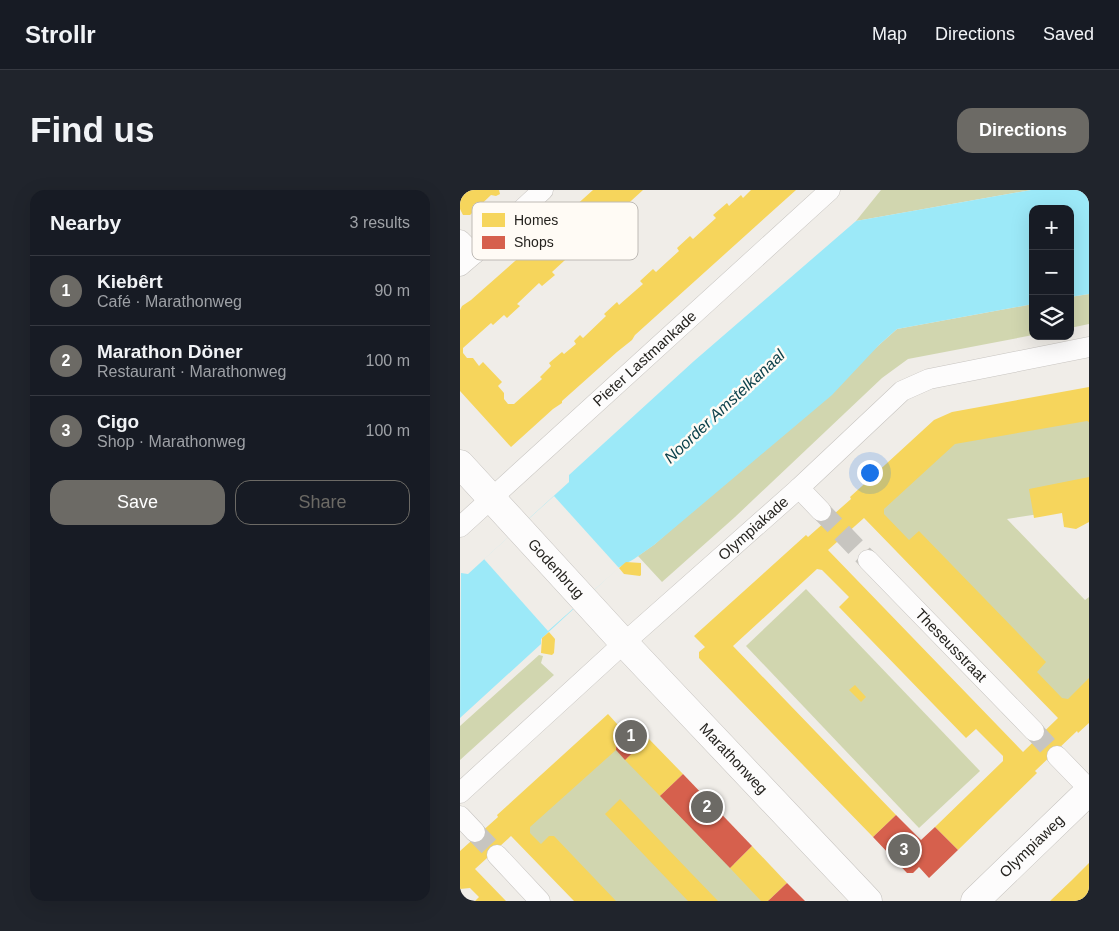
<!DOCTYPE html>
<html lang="en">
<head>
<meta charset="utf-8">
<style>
  :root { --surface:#171b24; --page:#20242c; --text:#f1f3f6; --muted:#9ea1a6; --line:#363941; --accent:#6c6a65 }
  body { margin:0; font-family:Helvetica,sans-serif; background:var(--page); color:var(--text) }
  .controls { position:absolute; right:15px; top:15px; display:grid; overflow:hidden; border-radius:10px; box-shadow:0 5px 20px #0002 }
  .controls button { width:45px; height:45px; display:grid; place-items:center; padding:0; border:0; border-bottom:1px solid var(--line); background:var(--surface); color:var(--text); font:25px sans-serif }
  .you { position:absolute; left:409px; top:282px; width:18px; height:18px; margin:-12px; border:4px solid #fff; border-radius:50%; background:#1a73e8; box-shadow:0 0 0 8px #1a73e833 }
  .badge { display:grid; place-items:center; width:32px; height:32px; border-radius:50%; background:var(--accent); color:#fff; font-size:16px; font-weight:700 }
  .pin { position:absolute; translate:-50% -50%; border:2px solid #fff; box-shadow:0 1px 5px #0006 }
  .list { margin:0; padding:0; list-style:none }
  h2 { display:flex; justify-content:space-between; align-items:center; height:65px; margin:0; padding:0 20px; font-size:21px }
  h2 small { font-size:16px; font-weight:400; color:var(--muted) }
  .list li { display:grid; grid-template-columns:32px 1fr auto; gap:15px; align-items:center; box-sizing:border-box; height:70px; padding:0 20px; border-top:1px solid var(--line) }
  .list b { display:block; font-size:19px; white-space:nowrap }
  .list p { margin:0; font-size:16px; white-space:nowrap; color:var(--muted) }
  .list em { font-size:16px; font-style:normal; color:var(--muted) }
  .actions { display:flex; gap:10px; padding:15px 20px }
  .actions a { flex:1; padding:11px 0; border:1px solid var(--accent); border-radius:15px; text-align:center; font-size:18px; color:var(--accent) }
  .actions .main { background:var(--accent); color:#fff }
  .icon { flex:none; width:28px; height:28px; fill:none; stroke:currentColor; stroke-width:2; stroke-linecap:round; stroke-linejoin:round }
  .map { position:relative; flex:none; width:629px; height:711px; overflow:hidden; border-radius:15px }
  header { display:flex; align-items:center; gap:30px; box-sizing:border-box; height:70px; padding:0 25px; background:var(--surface); border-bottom:1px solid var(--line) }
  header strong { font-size:24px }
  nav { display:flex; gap:28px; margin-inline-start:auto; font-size:18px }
  .intro { display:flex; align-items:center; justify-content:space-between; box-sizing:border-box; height:120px; padding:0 30px }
  h1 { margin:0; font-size:35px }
  .button { padding:12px 22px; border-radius:15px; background:var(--accent); color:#fff; font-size:18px; font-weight:700 }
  main { display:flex; gap:30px; padding:0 30px }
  aside { flex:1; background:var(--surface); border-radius:15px; box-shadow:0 5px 20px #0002 }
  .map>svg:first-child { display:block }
  .green { fill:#d1d6af }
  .water { fill:#9ce9f8 }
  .pier { fill:#f0ede8 }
  .homes { fill:#f6d55c; fill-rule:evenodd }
  .shops { fill:#d6604d }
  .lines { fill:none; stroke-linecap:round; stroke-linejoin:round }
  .street-tunnel { stroke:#c7c5c0; stroke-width:20; stroke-dasharray:20 10; stroke-linecap:butt }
  .street-casing { stroke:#c7c4c0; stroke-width:21 }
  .secondary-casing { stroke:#c7c4c0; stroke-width:29 }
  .street { stroke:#fdfcfc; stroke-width:20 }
  .secondary { stroke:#fdfcfc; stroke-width:28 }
  .labels { text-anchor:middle; stroke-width:5; stroke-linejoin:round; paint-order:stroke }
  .street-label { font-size:15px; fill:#25231f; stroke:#fffbf5 }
  .water-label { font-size:16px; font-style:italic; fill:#0c414b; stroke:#fffbf5 }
  .key { fill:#fffbf5; stroke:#bebab5; stroke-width:1 }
  .key-label { font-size:14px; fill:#25231f }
</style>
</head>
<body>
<header>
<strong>Strollr</strong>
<nav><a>Map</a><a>Directions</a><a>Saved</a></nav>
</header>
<div class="intro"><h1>Find us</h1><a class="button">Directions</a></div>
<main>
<aside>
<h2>Nearby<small>3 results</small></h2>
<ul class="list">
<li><span class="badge">1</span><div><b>Kiebêrt</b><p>Café · Marathonweg</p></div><em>90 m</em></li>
<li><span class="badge">2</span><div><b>Marathon Döner</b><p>Restaurant · Marathonweg</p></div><em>100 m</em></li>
<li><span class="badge">3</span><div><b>Cigo</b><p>Shop · Marathonweg</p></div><em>100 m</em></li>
</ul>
<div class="actions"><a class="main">Save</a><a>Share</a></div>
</aside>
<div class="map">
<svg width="629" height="711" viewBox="0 0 629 711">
  <rect width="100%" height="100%" fill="#f0ede8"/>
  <g class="green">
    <polygon points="421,0 571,0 396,31"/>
    <polygon points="629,104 629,134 610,138 610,107"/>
    <polygon points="573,114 573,145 448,169 422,188 275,327 202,392 178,366 195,354 437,139"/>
    <polygon points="629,221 629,295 579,324 547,329 625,410 629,407 629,513 609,533 399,316 492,246"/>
    <polygon points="346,399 520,581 459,638 286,456"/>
    <polygon points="79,465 83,466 81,473 94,485 0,570 0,536"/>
    <polygon points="149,551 311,711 135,711 64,639"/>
  </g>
  <polygon class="water" points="571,0 629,0 629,104 610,107 610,19 573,19 573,114 437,139 419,155 372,205 194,355 174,369 158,378 81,449 81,454 0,528 1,383 8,384 109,292 109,285 234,171 396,31"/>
  <polygon class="pier" points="94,306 159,378 88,441 24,369"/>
  <g class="homes">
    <polygon points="0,0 39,0 40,4 36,6 31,5 10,25 3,25 0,19"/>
    <polygon points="133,0 183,0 148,32 150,34 141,43 132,51 129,48 92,82 95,85 82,96 79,93 57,114 60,116 47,128 44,125 33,135 31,133 3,158 3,163 7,168 13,168 19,176 23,172 42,192 38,196 44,203 44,209 48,214 54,214 82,189 80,187 91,176 89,173 102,162 104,164 116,154 114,151 120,145 123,148 146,126 144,124 157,112 159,115 183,94 180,91 193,79 196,82 208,71 219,61 217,58 230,46 233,49 256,28 253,25 267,13 269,16 281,5 283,8 291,0 336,0 175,145 172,150 157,162 102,211 102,213 93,219 51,257 0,201 0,120 2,116 11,110 64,63 72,53 74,53"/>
    <path d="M629,197V232L627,231L495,254L424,319V324L449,350L459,341L586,472L577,482L602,508L608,509L629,488V533L618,543L617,541L575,581L577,583L498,660L475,637L543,571V566L516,539L506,548L379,417L389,407L362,380L357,379L273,456L436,625L413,647L239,468V462L245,457L234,446L346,345L348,347L391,309L390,307L474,230L492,222ZM404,328L598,528L563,562L368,360Z"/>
    <polygon points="629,287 629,332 616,339 604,337 602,323 574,328 569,299"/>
    <polygon points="166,372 181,373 181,385 180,386 164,384 159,378"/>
    <polygon points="89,442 95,449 94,463 92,465 81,463 82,448"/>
    <polygon points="395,495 406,507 401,512 389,500"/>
    <polygon points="148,524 158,535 156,560 70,637 70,643 81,654 89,646 94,646 156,711 114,711 51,646 15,679 46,711 15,711 19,707 10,698 0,699 0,661 38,627 37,625"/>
    <polygon points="188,548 223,584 200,606 165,570"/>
    <polygon points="160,609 230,682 258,711 228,711 145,624"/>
    <polygon points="292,656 327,693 308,711 301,711 270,678"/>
    <polygon points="629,673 629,711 590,711 612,690"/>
  </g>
  <g class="shops">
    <polygon points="165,529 170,529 188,548 165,570 156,560 158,535"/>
    <polygon points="223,584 292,656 270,678 200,606"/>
    <polygon points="436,625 461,650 475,637 498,660 469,688 459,677 453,683 447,683 413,647"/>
    <polygon points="327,693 345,711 308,711"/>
  </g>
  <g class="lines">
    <g class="street-tunnel">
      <polyline points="361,321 408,370"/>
      <polyline points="574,541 597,566"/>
      <polyline points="15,642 37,665"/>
    </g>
    <g class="street-casing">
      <g id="street">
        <polyline points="0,50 14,64 0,76"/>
        <polyline points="14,64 83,0"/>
        <polyline points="339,298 361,321"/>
        <path id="s1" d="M0,337L370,0"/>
        <path id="s2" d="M408,370L574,541"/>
        <polyline points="597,566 629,599"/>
        <path id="s3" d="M0,603L164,453L339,298L442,201L469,189L629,157"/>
        <polyline points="0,626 15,642"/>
        <polyline points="37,665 80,711"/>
      </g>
    </g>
    <g class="secondary-casing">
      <g id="secondary">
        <path id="s4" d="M0,274L164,453L408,711"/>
        <path id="s5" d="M515,711L629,601"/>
      </g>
    </g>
    <use href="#street" class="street"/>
    <use href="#secondary" class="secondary"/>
  </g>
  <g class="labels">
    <g class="street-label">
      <text dy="5" stroke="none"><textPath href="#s1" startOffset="250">Pieter Lastmankade</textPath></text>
      <text dy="5" stroke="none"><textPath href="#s3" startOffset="395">Olympiakade</textPath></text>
      <text dy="5" stroke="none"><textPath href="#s4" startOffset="142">Godenbrug</textPath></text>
      <text dy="5" stroke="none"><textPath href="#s2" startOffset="119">Theseusstraat</textPath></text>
      <text dy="5" stroke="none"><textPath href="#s4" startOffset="402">Marathonweg</textPath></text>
      <text dy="5" stroke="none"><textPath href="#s5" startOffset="79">Olympiaweg</textPath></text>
    </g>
    <g class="water-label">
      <text transform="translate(264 216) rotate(-43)" y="6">Noorder Amstelkanaal</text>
    </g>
  </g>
  <rect x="12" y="12" width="166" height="58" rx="8" class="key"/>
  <rect x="22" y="23" width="23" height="14" fill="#f6d55c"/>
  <rect x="22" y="46" width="23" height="13" fill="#d6604d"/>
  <g class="key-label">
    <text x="54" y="35">Homes</text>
    <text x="54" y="57">Shops</text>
  </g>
</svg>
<div class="controls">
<button>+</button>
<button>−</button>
<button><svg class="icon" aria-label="layers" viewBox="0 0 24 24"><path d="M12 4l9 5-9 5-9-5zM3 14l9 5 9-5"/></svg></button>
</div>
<div class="you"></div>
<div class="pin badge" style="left:171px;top:546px">1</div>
<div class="pin badge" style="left:247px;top:617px">2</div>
<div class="pin badge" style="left:444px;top:660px">3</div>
</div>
</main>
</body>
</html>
